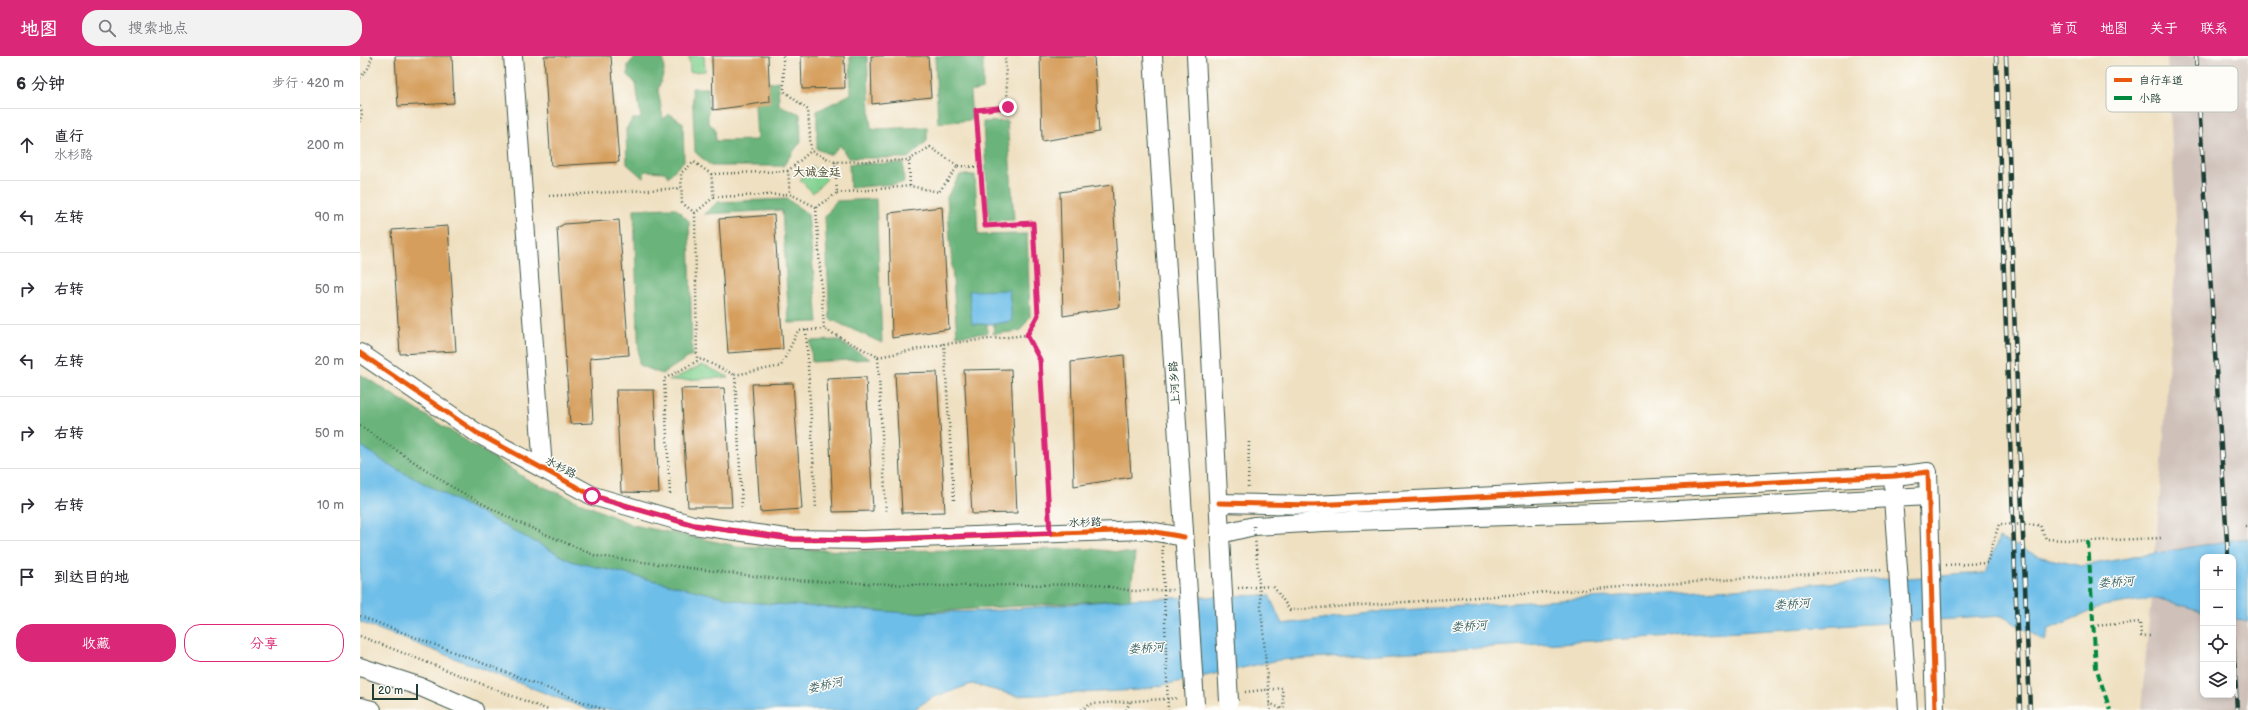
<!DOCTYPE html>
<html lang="zh">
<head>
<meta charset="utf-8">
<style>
  :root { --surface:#fff; --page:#f2f2f3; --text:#2b2b33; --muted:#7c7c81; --line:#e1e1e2; --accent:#db2777 }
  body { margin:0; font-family:"Balsamiq Sans","LXGW WenKai TC",sans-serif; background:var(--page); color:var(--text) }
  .controls { position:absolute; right:12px; bottom:12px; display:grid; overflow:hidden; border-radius:8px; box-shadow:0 2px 6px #0003 }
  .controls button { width:36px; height:36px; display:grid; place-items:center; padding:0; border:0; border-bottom:1px solid var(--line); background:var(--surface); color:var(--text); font:20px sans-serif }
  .scale { position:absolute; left:12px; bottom:10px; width:46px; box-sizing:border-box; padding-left:4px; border:2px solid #1f3d34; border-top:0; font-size:11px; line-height:14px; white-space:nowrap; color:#1f3d34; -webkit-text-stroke:3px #fdfcf7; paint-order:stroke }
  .stop { position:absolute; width:12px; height:12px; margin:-9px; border:3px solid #db2777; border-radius:50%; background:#fff }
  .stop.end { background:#db2777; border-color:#fff; box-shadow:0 1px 4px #0008 }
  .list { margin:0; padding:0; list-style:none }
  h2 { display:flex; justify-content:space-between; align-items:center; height:52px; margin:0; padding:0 16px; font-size:17px }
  h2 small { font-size:13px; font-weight:400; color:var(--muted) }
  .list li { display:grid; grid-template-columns:26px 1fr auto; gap:12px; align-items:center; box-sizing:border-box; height:72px; padding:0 16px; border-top:1px solid var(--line) }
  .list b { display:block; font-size:15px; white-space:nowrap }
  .list p { margin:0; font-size:13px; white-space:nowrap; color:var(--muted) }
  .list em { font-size:13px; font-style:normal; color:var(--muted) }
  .actions { display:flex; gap:8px; padding:12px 16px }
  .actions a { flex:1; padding:9px 0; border:1px solid var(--accent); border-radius:16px; text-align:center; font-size:14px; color:var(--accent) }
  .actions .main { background:var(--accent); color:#fff }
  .icon { flex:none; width:22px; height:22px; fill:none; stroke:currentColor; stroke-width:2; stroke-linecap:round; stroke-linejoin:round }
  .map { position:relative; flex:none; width:1888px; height:654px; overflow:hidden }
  header { display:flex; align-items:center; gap:24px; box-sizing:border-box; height:56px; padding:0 20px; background:var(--accent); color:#fff }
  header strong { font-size:19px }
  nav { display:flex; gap:22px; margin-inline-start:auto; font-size:14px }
  .search { width:280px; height:36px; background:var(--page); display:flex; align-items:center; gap:10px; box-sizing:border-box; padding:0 14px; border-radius:16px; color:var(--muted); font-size:15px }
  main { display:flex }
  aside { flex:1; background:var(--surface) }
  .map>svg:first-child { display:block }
  .industrial { fill:#cfc1ba; fill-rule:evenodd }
  .green { fill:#83d291; stroke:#518862 }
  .forest { fill:#6ab47b; stroke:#447858 }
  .water { fill:#6dbee9; stroke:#467e8e }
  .building { fill:#d59e5c }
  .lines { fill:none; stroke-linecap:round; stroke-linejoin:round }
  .secondary-casing { stroke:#3e5549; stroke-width:20 }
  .path { stroke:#3e5549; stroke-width:2.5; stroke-dasharray:1 3; stroke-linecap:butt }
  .secondary { stroke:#fff; stroke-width:18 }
  .rail-casing { stroke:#1f3d34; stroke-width:4.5 }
  .rail { stroke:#fdfcf7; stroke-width:3; stroke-dasharray:9; stroke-linecap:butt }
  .secondary-bridge-casing { stroke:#3e5549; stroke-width:20; stroke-linecap:butt }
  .path-bridge { stroke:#3e5549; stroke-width:2.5; stroke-dasharray:1 3; stroke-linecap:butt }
  .secondary-bridge { stroke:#fff; stroke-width:18 }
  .quiet { stroke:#00873e; stroke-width:4; stroke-dasharray:8 4; stroke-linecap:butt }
  .cycleway-casing { stroke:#fdfcf7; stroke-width:8 }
  .cycleway { stroke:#e8590c; stroke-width:5 }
  .route { stroke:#db2777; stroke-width:5 }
  .labels { text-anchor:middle; stroke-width:3; stroke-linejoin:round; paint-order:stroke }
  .street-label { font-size:11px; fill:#1f3d34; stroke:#fdfcf7 }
  .neighbourhood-label { font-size:12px; font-weight:bold; fill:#5f5f42; stroke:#fdfcf7 }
  .water-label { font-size:12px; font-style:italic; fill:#325d61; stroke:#fdfcf7 }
  .key { fill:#fdfcf7; stroke:#bac3bc; stroke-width:1 }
  .key-label { font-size:11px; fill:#1f3d34 }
</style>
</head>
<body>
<header>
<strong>地图</strong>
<div class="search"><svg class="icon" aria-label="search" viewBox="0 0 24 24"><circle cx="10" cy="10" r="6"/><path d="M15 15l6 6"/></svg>搜索地点</div>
<nav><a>首页</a><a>地图</a><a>关于</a><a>联系</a></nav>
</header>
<main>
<aside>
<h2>6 分钟<small>步行 · 420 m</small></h2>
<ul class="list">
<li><svg class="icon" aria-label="ahead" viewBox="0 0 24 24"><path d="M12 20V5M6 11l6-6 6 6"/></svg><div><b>直行</b><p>水杉路</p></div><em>200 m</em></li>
<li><svg class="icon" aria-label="left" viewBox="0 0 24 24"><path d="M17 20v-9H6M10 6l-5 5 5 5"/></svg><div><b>左转</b></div><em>90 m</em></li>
<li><svg class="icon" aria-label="right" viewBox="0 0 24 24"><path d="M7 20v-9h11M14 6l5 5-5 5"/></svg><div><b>右转</b></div><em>50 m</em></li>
<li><svg class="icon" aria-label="left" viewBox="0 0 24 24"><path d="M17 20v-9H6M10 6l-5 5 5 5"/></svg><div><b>左转</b></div><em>20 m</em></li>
<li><svg class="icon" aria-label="right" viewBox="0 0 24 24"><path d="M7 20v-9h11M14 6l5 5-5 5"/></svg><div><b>右转</b></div><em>50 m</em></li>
<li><svg class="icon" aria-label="right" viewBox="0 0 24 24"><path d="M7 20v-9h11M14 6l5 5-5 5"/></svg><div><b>右转</b></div><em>10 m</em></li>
<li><svg class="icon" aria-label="arrive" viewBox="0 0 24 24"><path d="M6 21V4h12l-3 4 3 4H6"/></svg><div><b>到达目的地</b></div></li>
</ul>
<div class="actions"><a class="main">收藏</a><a>分享</a></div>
</aside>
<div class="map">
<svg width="1888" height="654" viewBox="0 0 1888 654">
  <rect width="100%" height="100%" fill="#fdfcf7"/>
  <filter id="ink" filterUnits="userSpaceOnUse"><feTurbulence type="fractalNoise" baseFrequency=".025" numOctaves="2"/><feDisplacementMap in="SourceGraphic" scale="8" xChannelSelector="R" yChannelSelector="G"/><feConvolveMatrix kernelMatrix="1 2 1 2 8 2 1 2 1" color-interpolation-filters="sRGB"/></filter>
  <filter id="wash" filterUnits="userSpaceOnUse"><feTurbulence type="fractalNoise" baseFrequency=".012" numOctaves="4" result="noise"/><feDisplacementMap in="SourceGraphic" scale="16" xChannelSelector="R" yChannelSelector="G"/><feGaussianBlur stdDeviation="0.9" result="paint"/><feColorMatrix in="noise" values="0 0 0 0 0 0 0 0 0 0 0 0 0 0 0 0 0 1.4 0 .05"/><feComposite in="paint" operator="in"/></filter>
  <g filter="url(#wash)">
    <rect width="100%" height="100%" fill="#efe0c1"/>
    <path class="industrial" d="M1807,0H1888V654H1781L1799,451L1817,183ZM1843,501H1873V639H1843Z"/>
    <g class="green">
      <polygon points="329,0 344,0 345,15 330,16"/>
      <polygon points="452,110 467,123 453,137 440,124"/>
      <polygon points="342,309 369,321 309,325"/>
    </g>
    <g class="forest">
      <polygon points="276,0 299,0 303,2 304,16 298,34 303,63 310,58 323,67 324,105 308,121 305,116 285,115 283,122 267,108 266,73 273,63 281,63 276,28 268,19 268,9"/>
      <polygon points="490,0 507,0 511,73 567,71 567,85 548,102 488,102 480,89 471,99 457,93 457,55 491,38"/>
      <polygon points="575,0 623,0 623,33 610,36 612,64 578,67"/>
      <polygon points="418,25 419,49 440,58 441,85 423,110 351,110 335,96 332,32 348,32 348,67 355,72 356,85 397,84 395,48 410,45 409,27"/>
      <polygon points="647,65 654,164 629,165 623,66"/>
      <polygon points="543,107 544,127 490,132 489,108"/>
      <polygon points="600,119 615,119 618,179 667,178 670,260 660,275 633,278 634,268 652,265 609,235 612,268 627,268 627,277 597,280 587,141"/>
      <polygon points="427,143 448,158 458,266 429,267 422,154 344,158 358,146"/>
      <polygon points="516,143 522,287 470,263 465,161 476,145"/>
      <polygon points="316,152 329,165 332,299 302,318 279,309 274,153"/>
      <polygon points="477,284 510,303 452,306 450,285"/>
      <polygon points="0,318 170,425 273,469 377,490 486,495 732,493 775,498 770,543 548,557 384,546 211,505 27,408 0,389"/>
    </g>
    <g class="water">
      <polygon points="649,234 652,265 634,268 612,268 609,235"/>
      <polygon points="0,389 27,408 211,505 384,546 548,557 630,555 770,543 909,539 922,568 1026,555 1625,517 1639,482 1681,501 1721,510 1879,483 1888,483 1888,566 1873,563 1873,501 1843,501 1843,555 1796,542 1743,550 1689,573 1685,585 1642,560 919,604 780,634 657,640 612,628 571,642 553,654 229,654 0,566"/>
    </g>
    <g id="blocks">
      <g class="building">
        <polygon points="35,0 92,0 94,47 38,50"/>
        <polygon points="184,0 251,0 259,106 191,110"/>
        <polygon points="352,0 408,0 410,46 353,54"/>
        <polygon points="441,0 484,0 485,32 442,33"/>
        <polygon points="511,0 568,0 571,41 512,48"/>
        <polygon points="680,0 734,0 739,76 682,85"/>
        <polygon points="752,129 760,251 703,260 700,136"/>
        <polygon points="582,151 589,273 532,282 529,157"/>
        <polygon points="414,159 423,293 368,297 359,163"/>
        <polygon points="259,164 269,299 230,302 233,367 210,368 197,172 204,168"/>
        <polygon points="88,170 96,295 40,298 32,174"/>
        <polygon points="764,299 771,421 714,430 711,306"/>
        <polygon points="651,313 657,457 612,458 604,314"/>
        <polygon points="577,316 585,456 542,457 535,317"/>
        <polygon points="506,321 513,455 473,456 467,323"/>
        <polygon points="433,327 442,453 400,456 392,328"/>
        <polygon points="364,332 372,451 328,451 321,333"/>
        <polygon points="256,334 294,334 299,437 261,436"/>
      </g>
    </g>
  </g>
  <g filter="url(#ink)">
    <use href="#blocks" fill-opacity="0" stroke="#3e5549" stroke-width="1"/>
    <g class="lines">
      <g class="secondary-casing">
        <g id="secondary">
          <polyline points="153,0 183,413"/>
          <polyline points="793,0 827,521"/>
          <polyline points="836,0 862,519"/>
          <polyline points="0,297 117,377 233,440 333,469 433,483 503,484 784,474 824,481"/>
          <polyline points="1534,429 1533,442 1548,654"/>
          <polyline points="859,447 953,449 1535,420 1568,416 1575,654"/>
          <polyline points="860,478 894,470 963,466 1300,455 1568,440"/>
          <polyline points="0,611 61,631 114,654"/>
          <polyline points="0,651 12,654"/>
        </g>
      </g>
      <g class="path">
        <polyline points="423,0 424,35 448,54 451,95"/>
        <polyline points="0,22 9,11 12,0"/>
        <polyline points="0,50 2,57 0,66"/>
        <polyline points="549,105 550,130"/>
        <polyline points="475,106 477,137 456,151 430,138 428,115 451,95 475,106 549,104 570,91 598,110 579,136 550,130 477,137"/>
        <polyline points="598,110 621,111 616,54 648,51 645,0"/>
        <polyline points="621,111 625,170 673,167 678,259 667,279 680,304 689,461"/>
        <polyline points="351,118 428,115"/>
        <polyline points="189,140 321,132"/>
        <polyline points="354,141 430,138"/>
        <polyline points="456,151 464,273 518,301 526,456"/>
        <polyline points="335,157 322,147 321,117 334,106 351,118 354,141 335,157 337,305"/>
        <polyline points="446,274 456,453"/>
        <polyline points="518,301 584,288"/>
        <polyline points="0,370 92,431 153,464 236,500 425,524 581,530 734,528 773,535 813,534"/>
        <polyline points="888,431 889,386"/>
        <polyline points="310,438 304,323 341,303 375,319"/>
        <polyline points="594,444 584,288 667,279"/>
        <polyline points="382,451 375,319 421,310 438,275 464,273"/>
        <polyline points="1885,470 1888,470"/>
        <polyline points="1586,509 1627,507 1639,468 1680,469 1686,483 1728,485 1801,482"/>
        <polyline points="878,532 913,530 930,554 1523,513"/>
        <polyline points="0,560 244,654"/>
        <polyline points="1734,570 1780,566 1781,580 1791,580"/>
        <polyline points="0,580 188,654"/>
        <polyline points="885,636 922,632 924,654"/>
        <polyline points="909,647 920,652 921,654"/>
        <polyline points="721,654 731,648 818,642"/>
        <polyline points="766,654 770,646"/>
      </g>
      <use href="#secondary" class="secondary"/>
      <g class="rail-casing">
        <g id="rail">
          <polyline points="1636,0 1660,654"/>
          <polyline points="1646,0 1654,253 1670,654"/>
          <polyline points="1836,0 1868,501"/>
          <polyline points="1873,579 1877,654"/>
        </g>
      </g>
      <use href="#rail" class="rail"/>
      <g class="secondary-bridge-casing">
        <g id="secondary-bridge">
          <polyline points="862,519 869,645"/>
          <polyline points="827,521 835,648"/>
        </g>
      </g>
      <g class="path-bridge">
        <polyline points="894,470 910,654"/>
        <polyline points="802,478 808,654"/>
      </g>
      <use href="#secondary-bridge" class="secondary-bridge"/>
      <polyline class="quiet" points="1728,485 1736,611 1750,654"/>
      <g class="cycleway-casing">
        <g id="cycleway">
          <polyline points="0,297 117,377 233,440 333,469 433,483 503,484 784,474 824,481"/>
          <polyline points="859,447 953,449 1535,420 1568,416 1575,654"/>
        </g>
      </g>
      <use href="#cycleway" class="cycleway"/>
    </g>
  </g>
  <g class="lines" filter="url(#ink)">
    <polyline class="route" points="232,440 333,469 433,483 503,484 690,477 680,304 667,279 678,259 673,167 625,170 616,54 648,51"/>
  </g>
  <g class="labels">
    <g class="street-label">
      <text transform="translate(814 327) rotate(-94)" y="4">上河乡路</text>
      <text transform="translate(201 411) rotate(28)" y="4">水杉路</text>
      <text transform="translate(725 466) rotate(-2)" y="4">水杉路</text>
    </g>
    <g class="neighbourhood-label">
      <text x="457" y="120">大诚金廷</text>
    </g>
    <g class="water-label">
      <text transform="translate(1756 526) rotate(-4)" y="4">娄桥河</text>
      <text transform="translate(1432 548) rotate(-4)" y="4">娄桥河</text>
      <text transform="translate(1109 570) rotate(-4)" y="4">娄桥河</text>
      <text transform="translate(786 592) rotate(-4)" y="4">娄桥河</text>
      <text transform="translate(465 629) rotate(-13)" y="4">娄桥河</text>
    </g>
  </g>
  <rect x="1746" y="10" width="132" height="46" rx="6" class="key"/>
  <rect x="1754" y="22" width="18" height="4" fill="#e8590c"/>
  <rect x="1754" y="40" width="18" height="4" fill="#00873e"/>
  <g class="key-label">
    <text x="1779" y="28">自行车道</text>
    <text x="1779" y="46">小路</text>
  </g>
</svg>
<div class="controls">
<button>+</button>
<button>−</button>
<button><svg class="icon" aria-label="locate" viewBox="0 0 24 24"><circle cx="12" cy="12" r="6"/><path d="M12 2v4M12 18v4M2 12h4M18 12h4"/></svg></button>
<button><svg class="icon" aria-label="layers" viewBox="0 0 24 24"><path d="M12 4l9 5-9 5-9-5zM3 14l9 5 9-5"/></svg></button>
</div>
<div class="scale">20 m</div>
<div class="stop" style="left:232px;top:440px"></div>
<div class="stop end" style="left:648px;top:51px"></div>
</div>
</main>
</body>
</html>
